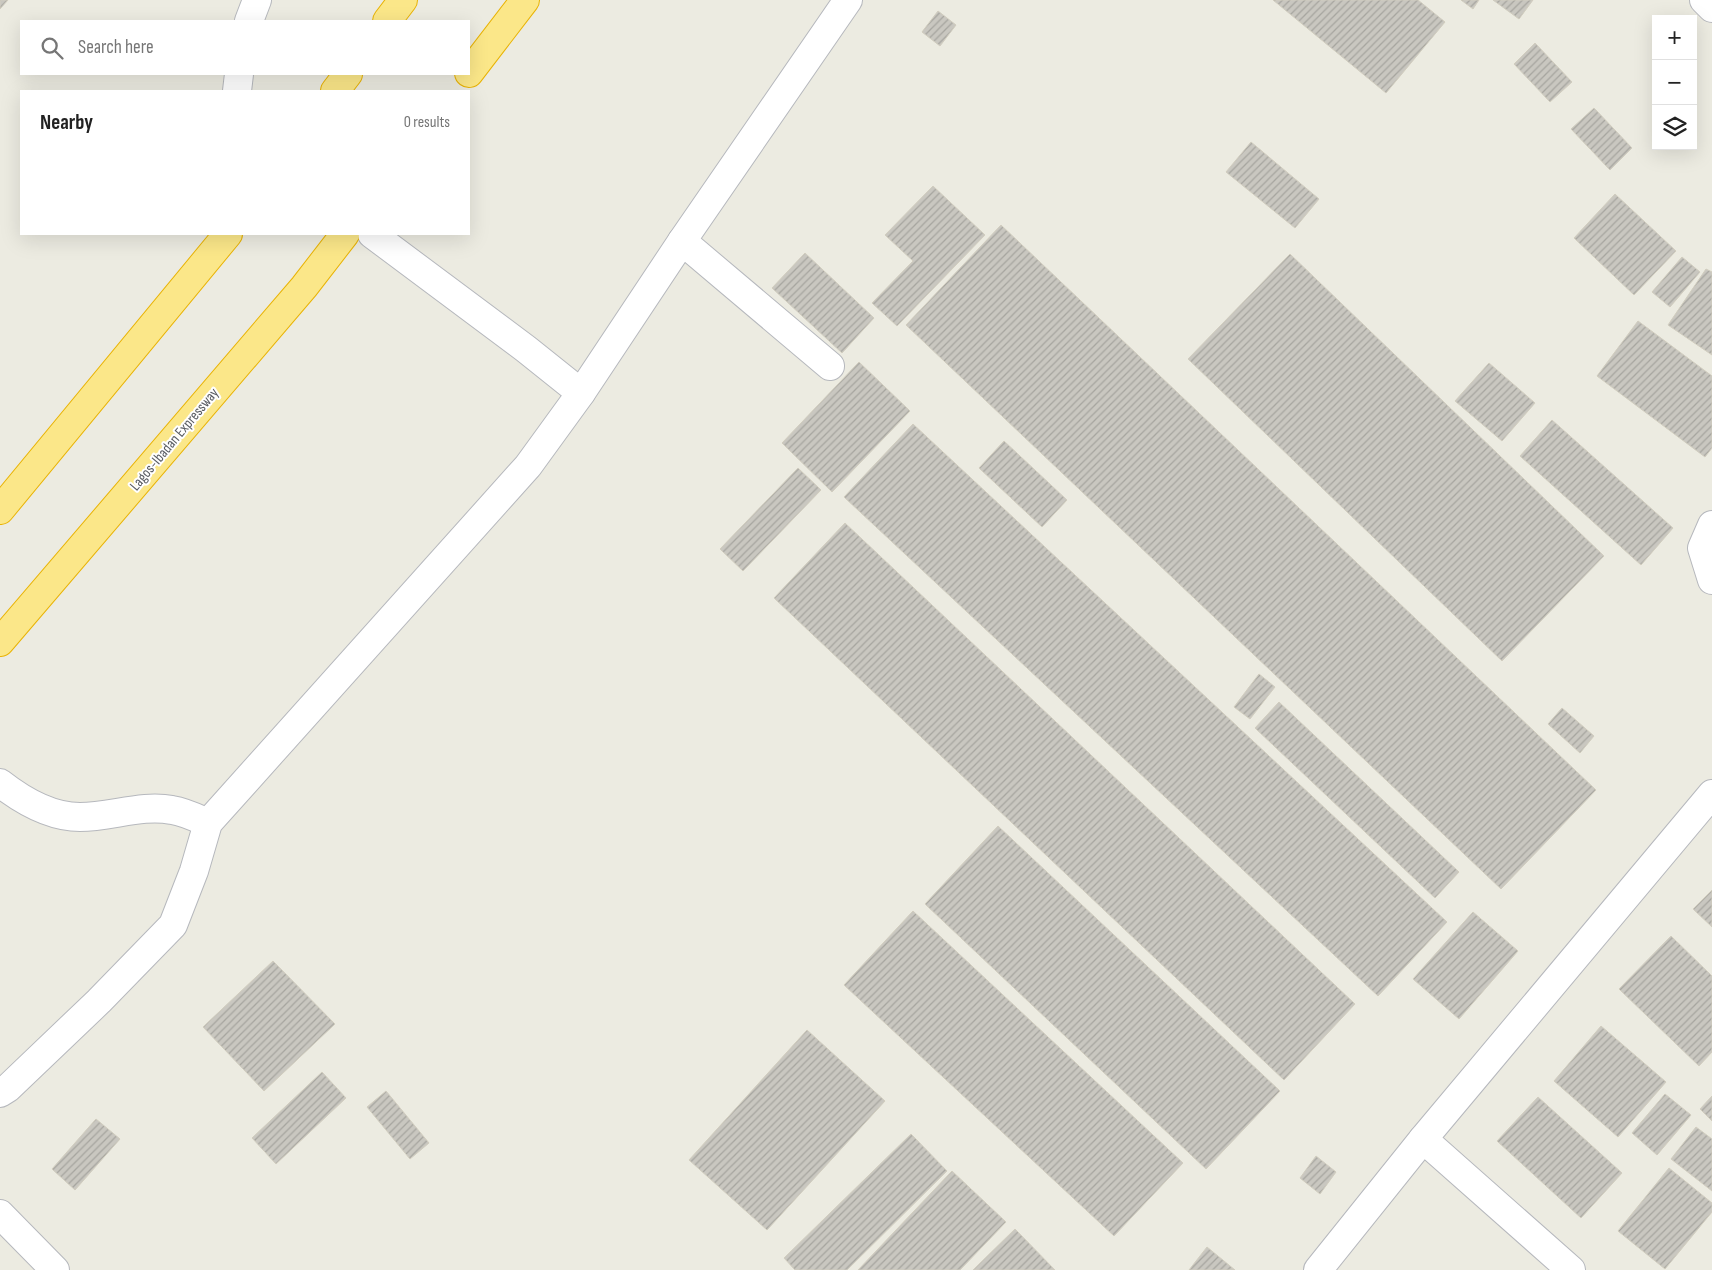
<!DOCTYPE html>
<html lang="en">
<head>
<meta charset="utf-8">
<style>
  :root { --surface:#fff; --page:#f2f2f2; --text:#222; --muted:#767676; --line:#e0e0e0 }
  body { margin:0; font-family:"Sofia Sans Condensed",sans-serif; background:var(--page); color:var(--text) }
  .controls { position:absolute; right:15px; top:15px; display:grid; overflow:hidden; border-radius:0px; box-shadow:0 5px 20px #0002 }
  .controls button { width:45px; height:45px; display:grid; place-items:center; padding:0; border:0; border-bottom:1px solid var(--line); background:var(--surface); color:var(--text); font:25px sans-serif }
  .list { margin:0; padding:0; list-style:none }
  h2 { display:flex; justify-content:space-between; align-items:center; height:65px; margin:0; padding:0 20px; font-size:21px }
  h2 small { font-size:16px; font-weight:400; color:var(--muted) }
  .icon { flex:none; width:28px; height:28px; fill:none; stroke:currentColor; stroke-width:2; stroke-linecap:round; stroke-linejoin:round }
  .map { position:relative; flex:none; width:1712px; height:1270px; overflow:hidden }
  .search { position:absolute; background:var(--surface); box-shadow:0 5px 20px #0002; left:20px; top:20px; width:450px; height:55px; display:flex; align-items:center; gap:12px; box-sizing:border-box; padding:0 18px; border-radius:0px; color:var(--muted); font-size:19px }
  .panel { position:absolute; background:var(--surface); box-shadow:0 5px 20px #0002; left:20px; top:90px; width:450px; height:145px; border-radius:0px }
  .map>svg:first-child { display:block }
  .building { fill:url(#building-hatch); stroke:#d1cdbf }
  .lines { fill:none; stroke-linecap:round; stroke-linejoin:round }
  .minor-casing { stroke:#b6b8bd; stroke-width:30 }
  .highway-casing { stroke:#e9b304; stroke-width:30 }
  .minor { stroke:#fff; stroke-width:28 }
  .highway { stroke:#fbe789; stroke-width:28 }
  .labels { text-anchor:middle; stroke-width:4; stroke-linejoin:round; paint-order:stroke }
  .street-label { font-size:15px; fill:#595c62; stroke:#fff }
</style>
</head>
<body>
<div class="map">
<svg width="1712" height="1270" viewBox="0 0 1712 1270">
  <defs>
    <pattern id="building-hatch" width="6" height="6" patternUnits="userSpaceOnUse" patternTransform="scale(1.25)"><rect width="6" height="6" fill="#c9c7c0"/><path d="M-1 1l2-2M0 6l6-6M5 7l2-2" fill="none" stroke="#a6a59f"/></pattern>
  </defs>
  <rect width="100%" height="100%" fill="#ecebe1"/>
  <g class="building">
    <polygon points="0,0 8,0 0,9"/>
    <polygon points="1273,0 1418,0 1445,22 1386,93"/>
    <polygon points="1461,0 1479,0 1473,9"/>
    <polygon points="1493,0 1533,0 1519,19"/>
    <polygon points="938,11 956,25 940,46 922,32"/>
    <polygon points="1535,43 1572,82 1550,102 1514,64"/>
    <polygon points="1594,108 1632,148 1610,170 1571,129"/>
    <polygon points="1251,142 1319,199 1295,228 1226,172"/>
    <polygon points="933,186 985,235 897,326 872,303 913,261 885,235"/>
    <polygon points="1615,194 1676,251 1634,295 1574,238"/>
    <polygon points="1001,225 1596,790 1501,889 906,325"/>
    <polygon points="805,253 874,318 842,353 772,288"/>
    <polygon points="1290,254 1604,556 1502,661 1188,359"/>
    <polygon points="1682,257 1700,272 1670,307 1652,292"/>
    <polygon points="1706,269 1712,272 1712,355 1668,325"/>
    <polygon points="1638,321 1712,376 1712,448 1705,457 1597,376"/>
    <polygon points="859,362 910,411 832,492 782,443"/>
    <polygon points="1489,363 1535,403 1502,441 1455,401"/>
    <polygon points="1552,420 1673,528 1641,565 1520,456"/>
    <polygon points="913,424 1447,922 1378,996 844,497"/>
    <polygon points="1004,441 1067,500 1042,527 979,468"/>
    <polygon points="798,468 821,490 743,571 720,549"/>
    <polygon points="845,523 1355,1004 1284,1080 774,598"/>
    <polygon points="1259,674 1275,687 1250,719 1234,707"/>
    <polygon points="1279,702 1459,872 1435,898 1255,728"/>
    <polygon points="1562,708 1594,736 1580,753 1548,724"/>
    <polygon points="998,826 1280,1091 1206,1169 925,904"/>
    <polygon points="1712,890 1712,927 1693,909"/>
    <polygon points="913,911 1183,1163 1114,1236 844,985"/>
    <polygon points="1473,912 1518,951 1459,1019 1413,979"/>
    <polygon points="1671,936 1712,976 1712,1052 1699,1066 1619,989"/>
    <polygon points="273,961 335,1024 264,1091 203,1027"/>
    <polygon points="1601,1026 1666,1082 1618,1137 1554,1081"/>
    <polygon points="807,1030 885,1101 767,1230 689,1160"/>
    <polygon points="322,1072 346,1098 276,1164 252,1138"/>
    <polygon points="386,1091 429,1143 410,1159 367,1107"/>
    <polygon points="1665,1094 1691,1115 1657,1155 1632,1133"/>
    <polygon points="1712,1096 1712,1121 1700,1109"/>
    <polygon points="1538,1097 1622,1173 1581,1218 1497,1141"/>
    <polygon points="96,1119 120,1139 75,1190 52,1169"/>
    <polygon points="1696,1127 1712,1139 1712,1191 1671,1159"/>
    <polygon points="911,1134 947,1171 847,1270 795,1270 784,1258"/>
    <polygon points="1316,1156 1336,1172 1320,1194 1300,1178"/>
    <polygon points="1669,1168 1712,1203 1712,1212 1665,1269 1618,1231"/>
    <polygon points="952,1171 1006,1222 960,1270 858,1270"/>
    <polygon points="1015,1229 1055,1270 973,1270"/>
    <polygon points="1207,1247 1235,1270 1189,1270"/>
  </g>
  <g class="lines">
    <g class="minor-casing">
      <g id="minor">
        <polyline points="1704,0 1712,8"/>
        <polyline points="249,21 257,0"/>
        <polyline points="237,91 239,74"/>
        <polyline points="372,234 526,349 581,393"/>
        <polyline points="682,241 830,366"/>
        <polyline points="1712,525 1702,548 1712,580"/>
        <path d="M0,783C23,801 50,817 80,817C111,817 142,804 172,810C185,812 197,818 208,823"/>
        <polyline points="0,1093 8,1088 99,1001 173,925 194,871 208,823 528,466 581,393 682,241 848,0"/>
        <polyline points="1423,1139 1571,1270"/>
        <polyline points="0,1214 55,1270"/>
        <polyline points="1318,1270 1423,1139 1712,794"/>
      </g>
    </g>
    <g class="highway-casing">
      <g id="highway">
        <polyline points="387,21 403,0"/>
        <polyline points="469,73 525,0"/>
        <polyline points="335,91 348,74"/>
        <polyline points="0,510 228,234"/>
        <polyline points="0,642 304,287 345,234"/>
      </g>
    </g>
    <use href="#minor" class="minor"/>
    <use href="#highway" class="highway"/>
  </g>
  <g class="labels">
    <g class="street-label">
      <text transform="translate(174 439) rotate(-50)" y="5">Lagos-Ibadan Expressway</text>
    </g>
  </g>
</svg>
<div class="controls">
<button>+</button>
<button>−</button>
<button><svg class="icon" aria-label="layers" viewBox="0 0 24 24"><path d="M12 4l9 5-9 5-9-5zM3 14l9 5 9-5"/></svg></button>
</div>
<div class="search"><svg class="icon" aria-label="search" viewBox="0 0 24 24"><circle cx="10" cy="10" r="6"/><path d="M15 15l6 6"/></svg>Search here</div>
<section class="panel">
<h2>Nearby<small>0 results</small></h2>
<ul class="list">
</ul>
</section>
</div>
</body>
</html>
